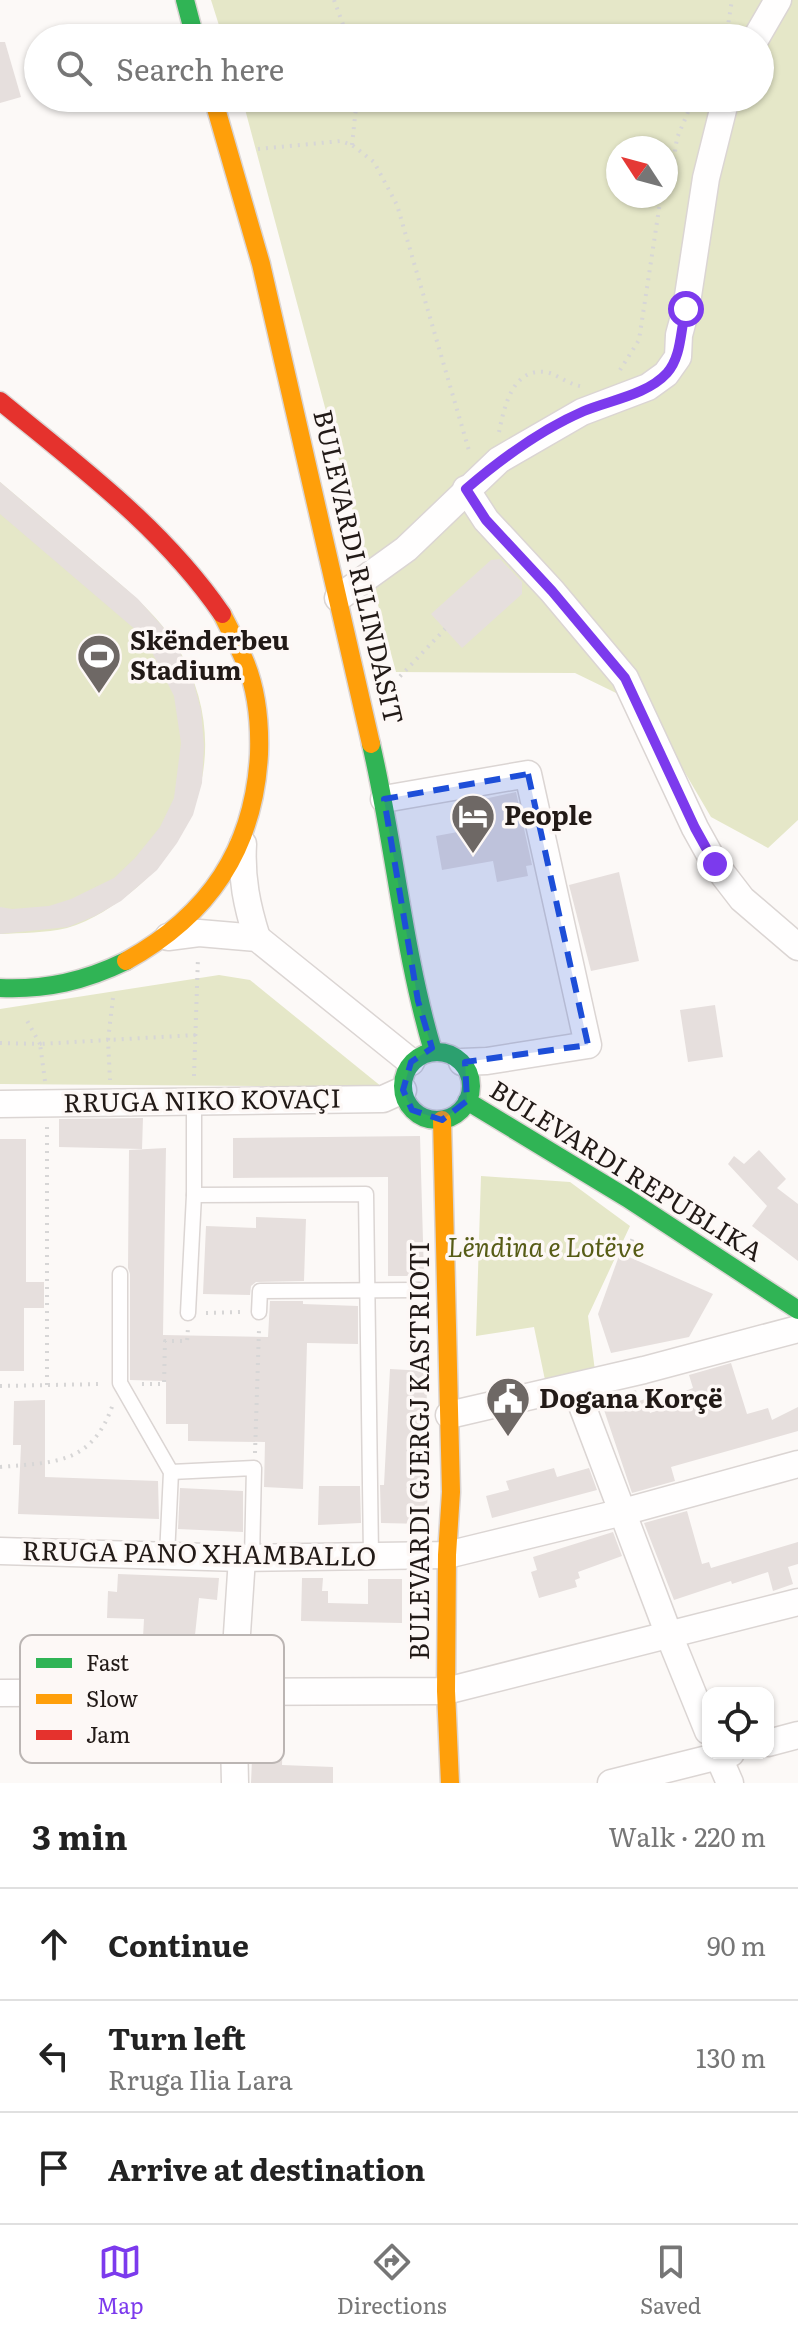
<!DOCTYPE html>
<html lang="en">
<head>
<meta charset="utf-8">
<style>
  :root { --surface:#fff; --page:#f6f6f6; --text:#222; --muted:#767676; --line:#e0e0e0; --accent:#7c3aed }
  body { margin:0; font-family:Literata,serif; background:var(--page); color:var(--text) }
  .controls { position:absolute; right:24px; bottom:24px; display:grid; overflow:hidden; border-radius:16px; box-shadow:0 2px 6px #0004 }
  .controls button { width:72px; height:72px; display:grid; place-items:center; padding:0; border:0; border-bottom:2px solid var(--line); background:var(--surface); color:var(--text); font:40px sans-serif }
  .compass { position:absolute; left:606px; top:136px; width:72px; height:72px; border-radius:50%; background:var(--surface); box-shadow:0 2px 6px #0004; rotate:306deg }
  .stop { position:absolute; width:24px; height:24px; margin:-18px; border:6px solid #7c3aed; border-radius:50%; background:#fff }
  .stop.end { background:#7c3aed; border-color:#fff; box-shadow:0 2px 8px #0008 }
  .list { margin:0; padding:0; list-style:none }
  h2 { display:flex; justify-content:space-between; align-items:center; height:104px; margin:0; padding:0 32px; font-size:34px }
  h2 small { font-size:26px; font-weight:400; color:var(--muted) }
  .list li { display:grid; grid-template-columns:52px 1fr auto; gap:24px; align-items:center; box-sizing:border-box; height:112px; padding:0 32px; border-top:2px solid var(--line) }
  .list b { display:block; font-size:30px; white-space:nowrap }
  .list p { margin:0; font-size:26px; white-space:nowrap; color:var(--muted) }
  .list em { font-size:26px; font-style:normal; color:var(--muted) }
  .icon { flex:none; width:44px; height:44px; fill:none; stroke:currentColor; stroke-width:2; stroke-linecap:round; stroke-linejoin:round }
  .map { position:relative; flex:none; width:798px; height:1783px; overflow:hidden }
  .search { position:absolute; background:var(--surface); box-shadow:0 2px 6px #0004; left:24px; right:24px; top:24px; height:88px; display:flex; align-items:center; gap:20px; box-sizing:border-box; padding:0 28px; border-radius:44px; color:var(--muted); font-size:30px }
  .sheet { height:440px; background:var(--surface) }
  nav { display:flex; justify-content:space-around; align-items:center; box-sizing:border-box; height:112px; border-top:2px solid var(--line); background:var(--surface); font-size:22px; color:var(--muted) }
  nav a { display:grid; justify-items:center; gap:4px }
  nav .on { color:var(--accent) }
  .map>svg:first-child { display:block }
  .green { fill:#e5e7c8; fill-rule:evenodd }
  .building { fill:#e6dfdd }
  .lines { fill:none; stroke-linecap:round; stroke-linejoin:round }
  .lane-casing { stroke:#dbd5d3; stroke-width:17 }
  .street-casing { stroke:#dbd5d3; stroke-width:29 }
  .fast-casing { stroke:#dbd5d3; stroke-width:21 }
  .slow-casing { stroke:#dbd5d3; stroke-width:21 }
  .jam-casing { stroke:#dbd5d3; stroke-width:21 }
  .path { stroke:#d7d6d6; stroke-width:4; stroke-dasharray:2 6; stroke-linecap:butt }
  .lane { stroke:#fffefe; stroke-width:14 }
  .street { stroke:#fffefe; stroke-width:26 }
  .fast { stroke:#30b455; stroke-width:18 }
  .slow { stroke:#ff9f0a; stroke-width:18 }
  .jam { stroke:#e5322d; stroke-width:18 }
  .route { stroke:#7c3aed; stroke-width:10 }
  .marked { fill:#1d4ed8; fill-opacity:0.2; stroke:#1d4ed8; stroke-width:6; stroke-dasharray:16 10; stroke-linejoin:round }
  .labels { text-anchor:middle; stroke-width:7; stroke-linejoin:round; paint-order:stroke }
  .street-label { font-size:26px; fill:#221a17; stroke:#fdf8f6 }
  .poi-label { font-size:26px; font-weight:bold; fill:#221a17; stroke:#fdf8f6; text-anchor:start }
  .park-label { font-size:26px; font-style:italic; fill:#575c16; stroke:#fdf8f6 }
  .key { fill:#fdf8f6; stroke:#bbb5b3; stroke-width:2 }
  .key-label { font-size:22px; fill:#221a17 }
</style>
</head>
<body>
<div class="map">
<svg width="798" height="1783" viewBox="0 0 798 1783">
  <rect width="100%" height="100%" fill="#fcf9f7"/>
  <g class="green">
    <path d="M211,0H798V820L768,848L711,817L647,708L575,673L396,672L242,98H760V38H223ZM618,148H666V196H618Z"/>
    <path d="M0,482C31,508 62,535 93,561C124,587 157,613 178,648C227,732 208,827 135,889C115,905 92,921 67,928C45,933 22,933 0,934Z"/>
    <polygon points="219,975 250,980 382,1087 0,1084 0,1009"/>
    <polygon points="481,1176 570,1182 630,1226 588,1316 595,1371 545,1380 534,1327 476,1336"/>
  </g>
  <g class="building">
    <polygon points="0,42 5,42 21,97 0,103"/>
    <polygon points="0,482 138,599 163,627 178,648 193,680 201,710 204,746 202,783 193,815 177,843 157,870 121,901 95,916 68,927 0,934 0,907 12,909 49,906 71,899 114,878 135,858 160,827 174,798 181,743 174,696 150,648 137,631 0,514"/>
    <polygon points="500,559 522,582 522,594 462,648 431,614 491,560"/>
    <polygon points="516,792 532,865 526,866 528,876 497,882 493,861 442,870 436,836 490,826 484,799"/>
    <polygon points="619,872 639,961 591,971 569,885"/>
    <polygon points="715,1005 723,1057 688,1062 680,1010"/>
    <polygon points="143,1118 142,1149 59,1147 59,1119"/>
    <polygon points="420,1136 424,1276 388,1276 388,1177 233,1178 233,1138"/>
    <polygon points="0,1139 26,1139 26,1282 44,1282 44,1308 24,1308 24,1371 0,1371"/>
    <polygon points="166,1148 163,1335 268,1337 270,1301 303,1301 303,1304 358,1306 358,1344 307,1343 303,1489 264,1487 265,1442 188,1441 188,1424 166,1424 166,1381 130,1380 130,1274 128,1268 129,1150"/>
    <polygon points="759,1150 786,1179 777,1188 798,1204 798,1261 752,1226 767,1206 728,1164 734,1156 744,1164"/>
    <polygon points="256,1217 306,1219 304,1281 256,1282 251,1286 250,1295 203,1294 206,1226 256,1228"/>
    <polygon points="620,1253 713,1294 689,1337 611,1353 598,1314"/>
    <polygon points="731,1363 747,1414 768,1408 772,1420 798,1407 798,1431 671,1467 675,1481 632,1493 601,1401 636,1390 639,1401 645,1399 650,1413 685,1401 683,1392 693,1388 689,1375"/>
    <polygon points="390,1369 426,1371 429,1473 426,1524 381,1523 380,1485 384,1485"/>
    <polygon points="45,1400 45,1477 158,1481 159,1519 18,1514 21,1445 13,1445 14,1401"/>
    <polygon points="554,1468 557,1477 589,1468 597,1490 492,1518 486,1496 509,1490 506,1481"/>
    <polygon points="319,1486 360,1486 361,1523 318,1525"/>
    <polygon points="180,1488 243,1491 243,1532 178,1529"/>
    <polygon points="687,1511 702,1564 709,1562 711,1568 798,1542 798,1564 788,1567 793,1584 773,1591 768,1572 732,1584 731,1581 674,1600 644,1523"/>
    <polygon points="613,1532 622,1556 578,1572 580,1578 575,1580 577,1587 539,1598 531,1572 537,1570 533,1557"/>
    <polygon points="118,1574 219,1578 217,1600 199,1598 195,1635 200,1635 200,1676 141,1676 144,1619 107,1618 108,1591 117,1592"/>
    <polygon points="302,1578 323,1578 322,1591 328,1591 328,1603 368,1604 368,1579 402,1579 402,1623 301,1621"/>
    <polygon points="253,1735 283,1736 282,1765 333,1767 333,1783 251,1783"/>
  </g>
  <g class="lines">
    <g class="lane-casing">
      <g id="lane">
        <polyline points="194,1195 366,1194 371,1556"/>
        <polyline points="120,1274 120,1383 171,1472 167,1556"/>
        <polyline points="259,1312 260,1291 419,1290"/>
        <polyline points="188,1313 194,1195 194,1103"/>
        <polyline points="171,1472 254,1468 252,1558"/>
      </g>
    </g>
    <g class="street-casing">
      <g id="street">
        <polyline points="756,38 778,0"/>
        <polyline points="466,489 486,520 552,591 625,678 695,828 715,864 742,899 798,947"/>
        <polyline points="338,598 406,549 499,460 582,412 648,387 666,374 678,357 679,335 686,309 706,178 726,98"/>
        <polyline points="384,799 528,774 588,1045 487,1061 462,1062"/>
        <path d="M243,844C241,878 247,906 257,938"/>
        <polyline points="168,937 199,933 257,938 411,1062"/>
        <polyline points="0,1104 383,1099 403,1090"/>
        <polyline points="575,1387 669,1635 708,1731"/>
        <polyline points="449,1415 644,1370 798,1329"/>
        <polyline points="0,1551 242,1558 447,1555 623,1512 798,1464"/>
        <polyline points="0,1693 446,1691 798,1602"/>
        <polyline points="768,1743 798,1735"/>
        <polyline points="717,1753 730,1783"/>
        <polyline points="235,1783 233,1694 242,1558"/>
        <polyline points="611,1783 731,1753"/>
      </g>
    </g>
    <g class="fast-casing">
      <g id="fast">
        <polyline points="185,0 195,38"/>
        <path d="M371,744C395,846 403,951 433,1051"/>
        <path d="M0,988C46,990 85,981 126,961"/>
        <circle cx="437" cy="1086" r="34"/>
        <polyline points="467,1101 627,1198 798,1310"/>
      </g>
    </g>
    <g class="slow-casing">
      <g id="slow">
        <polyline points="213,98 261,264 371,744"/>
        <path d="M126,961C209,915 254,849 259,754C260,724 257,692 246,664C239,647 230,630 222,614"/>
        <polyline points="442,1120 451,1492 447,1555 446,1691 450,1783"/>
      </g>
    </g>
    <g class="jam-casing">
      <path id="jam" d="M0,401C79,466 163,528 222,614"/>
    </g>
    <g class="path">
      <polyline points="334,0 348,38"/>
      <polyline points="726,38 732,0"/>
      <polyline points="352,145 357,98"/>
      <polyline points="258,149 341,141 352,145 374,162 397,205 470,454"/>
      <polyline points="666,182 673,165 677,138 694,98"/>
      <polyline points="620,370 639,340 661,196"/>
      <path d="M499,432C504,408 512,368 545,372C556,373 565,383 580,386"/>
      <polyline points="389,688 445,629"/>
      <polyline points="113,998 108,1040 196,1035"/>
      <polyline points="0,1043 40,1044 25,1017"/>
      <polyline points="194,1076 198,957"/>
      <polyline points="45,1081 40,1044 108,1040 110,1080"/>
      <polyline points="626,1256 634,1235"/>
      <polyline points="206,1313 241,1312"/>
      <polyline points="142,1384 164,1384 165,1341 187,1341 188,1328"/>
      <polyline points="47,1385 47,1126"/>
      <polyline points="0,1386 102,1384"/>
      <polyline points="255,1453 259,1330"/>
      <path d="M0,1467C55,1462 92,1465 113,1404"/>
    </g>
    <use href="#lane" class="lane"/>
    <use href="#street" class="street"/>
    <use href="#fast" class="fast"/>
    <use href="#slow" class="slow"/>
    <use href="#jam" class="jam"/>
  </g>
  <g class="lines">
    <path class="route" d="M686,309C680,330 682,356 667,373C647,395 610,400 584,411C540,430 502,458 466,489L486,520L552,591L625,678L695,828L715,864"/>
  </g>
  <path class="marked" d="M528,774L588,1045L465,1062L467,1101L442,1120L412,1110L403,1090L411,1062L432,1048L418,1001L384,799Z"/>
  <defs>
    <g id="stadium-pin" transform="scale(2.3)"><path d="M0 17L-7.5 6A9.5 9.5 0 1 1 7.5 6Z" fill="#6e6865" stroke="#fdf8f6"/><path d="M0-5a6.5 5 0 1 0 0 10a6.5 5 0 1 0 0-10ZM-3.5-1.8h7v3.6h-7Z" fill="#fff"/></g>
    <g id="hotel-pin" transform="scale(2.3)"><path d="M0 17L-7.5 6A9.5 9.5 0 1 1 7.5 6Z" fill="#6e6865" stroke="#fdf8f6"/><path d="M-6-4.5h1.5V1H6V5H4.5V3h-9V5H-6ZM-4 0a1.8 1.8 0 1 1 3.6 0ZM.5 0V-2.5h3Q6-2.5 6 0Z" fill="#fff"/></g>
    <g id="civic-pin" transform="scale(2.3)"><path d="M0 17L-7.5 6A9.5 9.5 0 1 1 7.5 6Z" fill="#6e6865" stroke="#fdf8f6"/><path d="M-.6-6.5H3V-4.5H.6V-3L4-1V1h2V6H-6V1h2V-1L-.6-3ZM-1.2 2.5V6h2.4V2.5Z" fill="#fff"/></g>
  </defs>
  <g fill-rule="evenodd">
    <use href="#stadium-pin" x="99" y="656"/>
    <use href="#hotel-pin" x="473" y="816"/>
    <use href="#civic-pin" x="508" y="1399"/>
  </g>
  <g class="labels">
    <g class="street-label">
      <text transform="translate(358 567) rotate(77)" y="9">BULEVARDI RILINDASIT</text>
      <text transform="translate(202 1101) rotate(-1)" y="9">RRUGA NIKO KOVAÇI</text>
      <text transform="translate(626 1171) rotate(32)" y="9">BULEVARDI REPUBLIKA</text>
      <text transform="translate(420 1451) rotate(-90)" y="9">BULEVARDI GJERGJ KASTRIOTI</text>
      <text transform="translate(199 1554) rotate(1)" y="9">RRUGA PANO XHAMBALLO</text>
    </g>
    <g class="poi-label">
      <text x="130" y="650">Skënderbeu<tspan x="130" dy="30">Stadium</tspan></text>
      <text x="504" y="825">People</text>
      <text x="539" y="1408">Dogana Korçë</text>
    </g>
    <g class="park-label">
      <text x="546" y="1257">Lëndina e Lotëve</text>
    </g>
  </g>
  <rect x="20" y="1635" width="264" height="128" rx="12" class="key"/>
  <rect x="36" y="1658" width="36" height="10" fill="#30b455"/>
  <rect x="36" y="1694" width="36" height="10" fill="#ff9f0a"/>
  <rect x="36" y="1730" width="36" height="10" fill="#e5322d"/>
  <g class="key-label">
    <text x="86" y="1671">Fast</text>
    <text x="86" y="1707">Slow</text>
    <text x="86" y="1743">Jam</text>
  </g>
</svg>
<div class="controls">
<button><svg class="icon" aria-label="locate" viewBox="0 0 24 24"><circle cx="12" cy="12" r="6"/><path d="M12 2v4M12 18v4M2 12h4M18 12h4"/></svg></button>
</div>
<svg class="compass" viewBox="-18 -18 36 36"><path d="M0-13l5 13h-10z" fill="#e53935"/><path d="M0 13l5-13h-10z" fill="#767676"/></svg>
<div class="stop" style="left:686px;top:309px"></div>
<div class="stop end" style="left:715px;top:864px"></div>
<div class="search"><svg class="icon" aria-label="search" viewBox="0 0 24 24"><circle cx="10" cy="10" r="6"/><path d="M15 15l6 6"/></svg>Search here</div>
</div>
<section class="sheet">
<h2>3 min<small>Walk · 220 m</small></h2>
<ul class="list">
<li><svg class="icon" aria-label="ahead" viewBox="0 0 24 24"><path d="M12 20V5M6 11l6-6 6 6"/></svg><div><b>Continue</b></div><em>90 m</em></li>
<li><svg class="icon" aria-label="left" viewBox="0 0 24 24"><path d="M17 20v-9H6M10 6l-5 5 5 5"/></svg><div><b>Turn left</b><p>Rruga Ilia Lara</p></div><em>130 m</em></li>
<li><svg class="icon" aria-label="arrive" viewBox="0 0 24 24"><path d="M6 21V4h12l-3 4 3 4H6"/></svg><div><b>Arrive at destination</b></div></li>
</ul>
</section>
<nav>
<a class="on"><svg class="icon" aria-label="map" viewBox="0 0 24 24"><path d="M3 6l6-2 6 2 6-2v14l-6 2-6-2-6 2zM9 4v14M15 6v14"/></svg>Map</a>
<a><svg class="icon" aria-label="directions" viewBox="0 0 24 24"><path d="M12 3l9 9-9 9-9-9zM9 14v-3h6M13 9l2 2-2 2"/></svg>Directions</a>
<a><svg class="icon" aria-label="saved" viewBox="0 0 24 24"><path d="M7 4h10v16l-5-4-5 4z"/></svg>Saved</a>
</nav>
</body>
</html>
